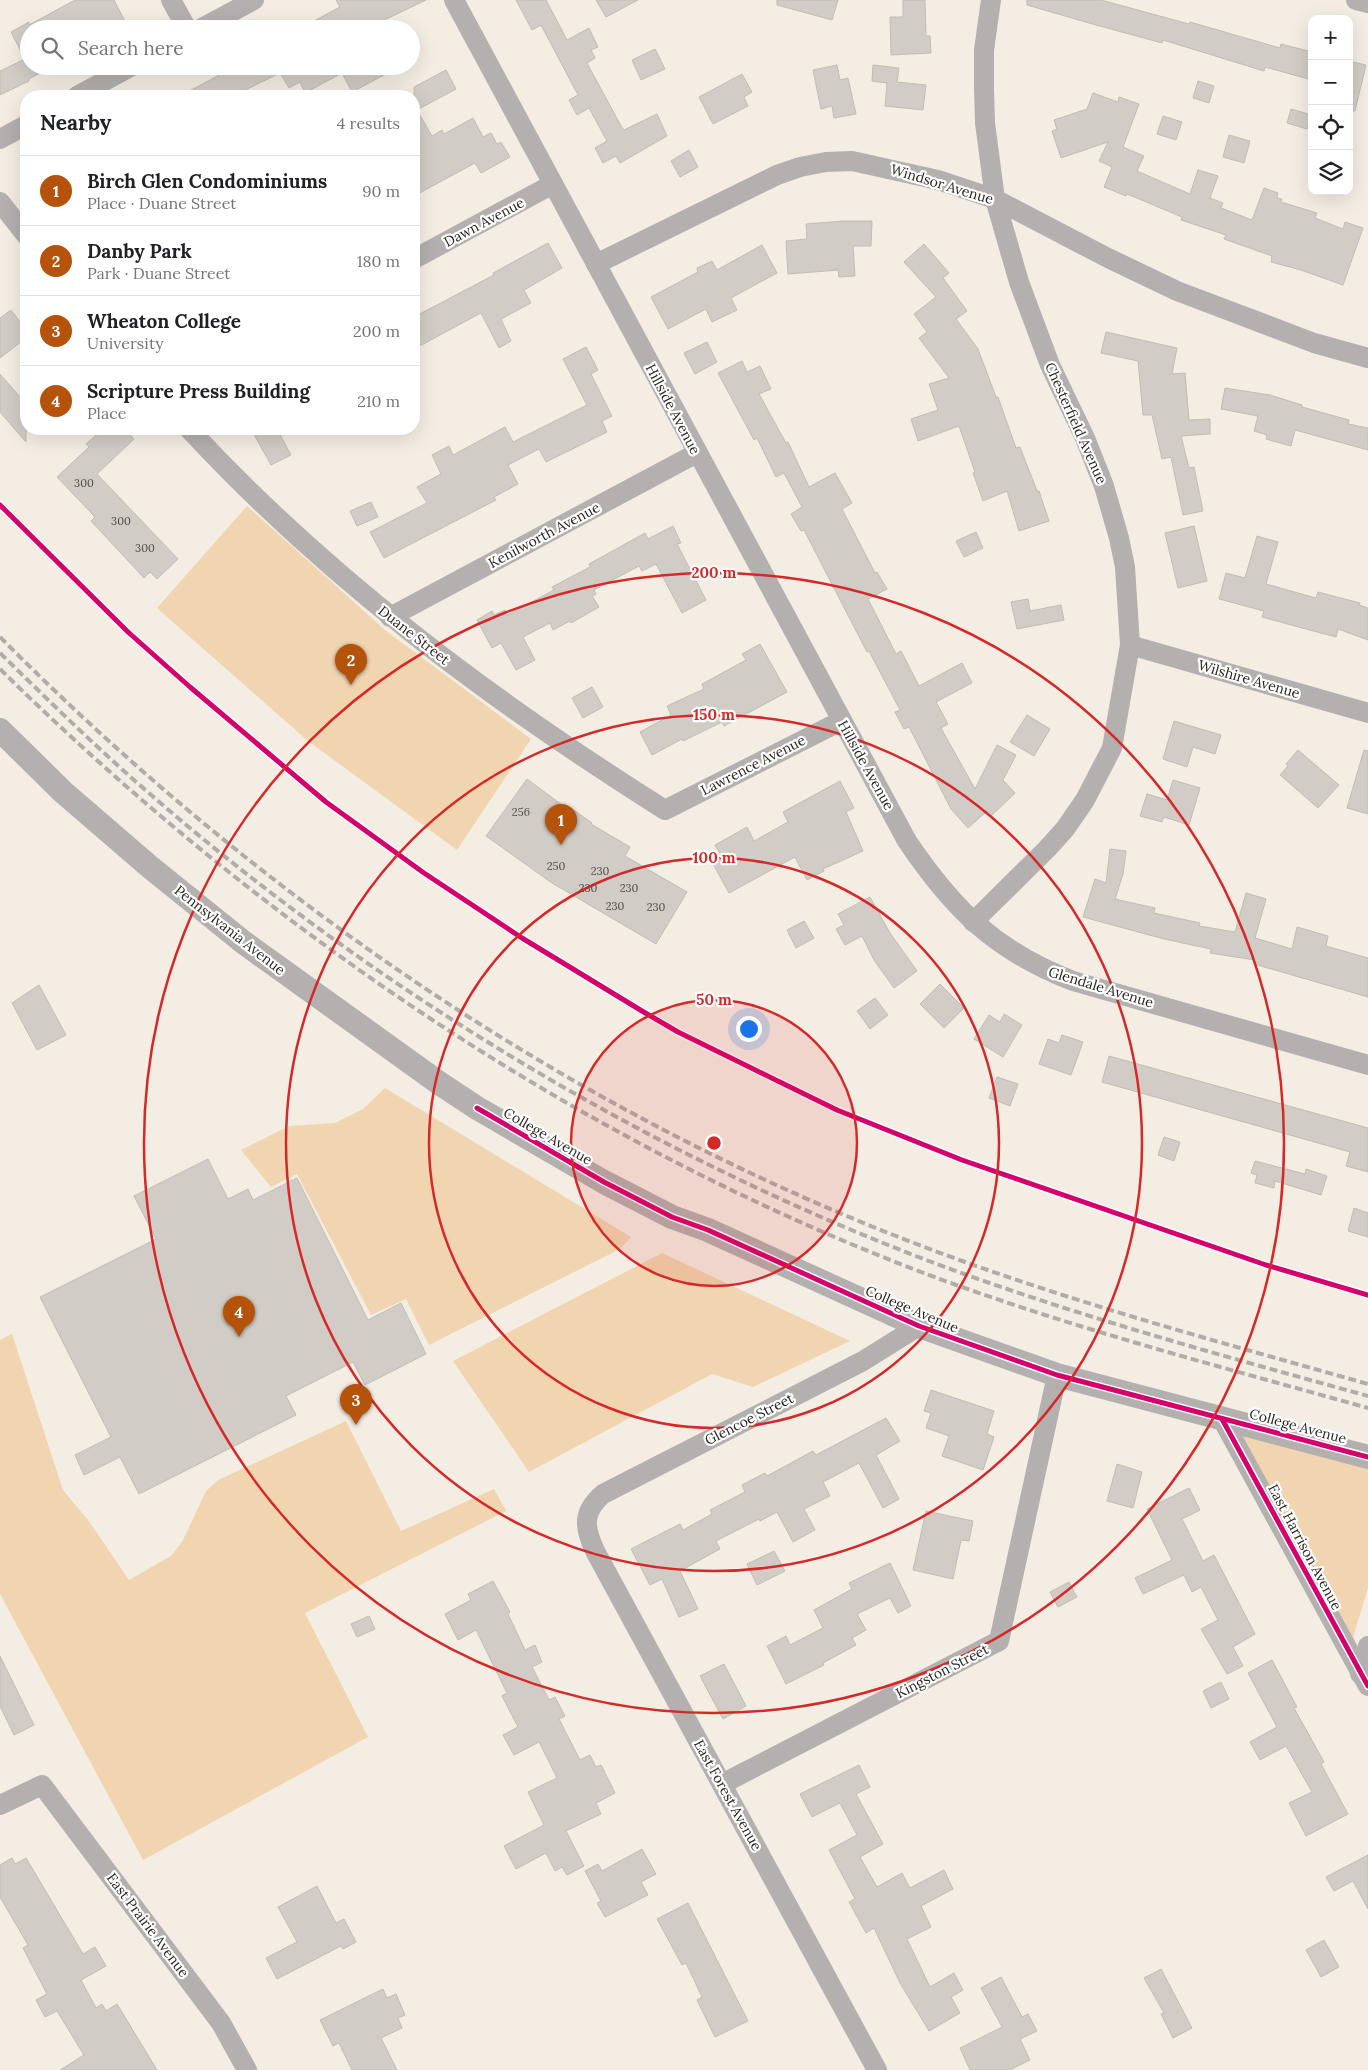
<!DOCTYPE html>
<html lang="en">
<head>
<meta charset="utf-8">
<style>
  :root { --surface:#fff; --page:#f2f2f2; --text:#202124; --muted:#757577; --line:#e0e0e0; --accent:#b45309 }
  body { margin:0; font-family:Lora,serif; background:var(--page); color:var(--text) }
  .controls { position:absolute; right:15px; top:15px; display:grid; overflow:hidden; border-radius:10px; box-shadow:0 5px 20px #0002 }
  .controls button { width:45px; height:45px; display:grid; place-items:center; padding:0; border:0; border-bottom:1px solid var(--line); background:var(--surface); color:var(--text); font:25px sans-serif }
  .you { position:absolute; left:748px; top:1028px; width:18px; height:18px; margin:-12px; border:4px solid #fff; border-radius:50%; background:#1a73e8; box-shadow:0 0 0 8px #1a73e833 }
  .badge { display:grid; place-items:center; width:32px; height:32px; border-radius:50%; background:var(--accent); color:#fff; font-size:16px; font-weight:700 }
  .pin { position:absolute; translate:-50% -41px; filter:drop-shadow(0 1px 2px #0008) }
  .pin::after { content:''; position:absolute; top:26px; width:18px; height:15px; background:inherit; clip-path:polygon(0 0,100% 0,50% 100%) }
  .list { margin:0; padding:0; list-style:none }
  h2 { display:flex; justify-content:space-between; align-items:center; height:65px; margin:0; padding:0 20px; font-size:21px }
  h2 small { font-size:16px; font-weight:400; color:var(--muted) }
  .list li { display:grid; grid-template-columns:32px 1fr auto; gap:15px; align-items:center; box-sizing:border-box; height:70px; padding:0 20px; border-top:1px solid var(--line) }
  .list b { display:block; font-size:19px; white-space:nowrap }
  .list p { margin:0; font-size:16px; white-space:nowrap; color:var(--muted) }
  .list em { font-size:16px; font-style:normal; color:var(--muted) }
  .icon { flex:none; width:28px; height:28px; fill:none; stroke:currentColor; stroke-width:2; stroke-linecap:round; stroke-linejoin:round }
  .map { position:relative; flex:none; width:1368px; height:2070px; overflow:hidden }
  .search { position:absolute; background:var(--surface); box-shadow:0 5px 20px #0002; left:20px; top:20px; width:400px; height:55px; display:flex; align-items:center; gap:12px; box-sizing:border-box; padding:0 18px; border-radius:28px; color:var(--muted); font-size:19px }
  .panel { position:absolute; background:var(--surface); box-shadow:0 5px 20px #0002; left:20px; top:90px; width:400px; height:345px; border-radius:20px }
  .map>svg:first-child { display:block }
  .green { fill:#f1d5b0 }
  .building { fill:#d1ccc5; stroke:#c1bcb4 }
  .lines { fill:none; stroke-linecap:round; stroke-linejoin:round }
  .minor { stroke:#b3b0af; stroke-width:20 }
  .tertiary { stroke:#b3b0af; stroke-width:24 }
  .rail { stroke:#b1acaa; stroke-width:4; stroke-dasharray:8 4; stroke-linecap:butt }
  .cycleway-casing { stroke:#fff; stroke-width:8 }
  .cycleway { stroke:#d6006c; stroke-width:5 }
  .ring { fill:none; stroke:#d62828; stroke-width:2.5 }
  .labels { text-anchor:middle; stroke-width:4.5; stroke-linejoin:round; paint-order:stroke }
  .number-label { font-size:11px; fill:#544f48 }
  .street-label { font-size:14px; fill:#2a251f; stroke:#fff }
  .centre { fill:#d62828; stroke:#fff; stroke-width:2.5 }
  .ring-label { font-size:15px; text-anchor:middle; font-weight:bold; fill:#d62828; stroke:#fff; stroke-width:4.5; stroke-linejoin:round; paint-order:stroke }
</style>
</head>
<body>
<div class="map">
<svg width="1368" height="2070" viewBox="0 0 1368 2070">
  <rect width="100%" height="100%" fill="#f4ede3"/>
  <g class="green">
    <polygon points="247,506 385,630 531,739 457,850 308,741 157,608"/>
    <polygon points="385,1088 631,1237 620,1249 429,1345 406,1299 371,1315 297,1174 271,1187 241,1150 289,1126 335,1123 363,1109"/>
    <polygon points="662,1253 850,1341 753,1387 712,1374 529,1472 453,1361"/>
    <polygon points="12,1334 63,1490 88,1520 129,1580 171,1556 182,1542 206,1491 218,1480 346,1421 401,1531 494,1489 506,1511 305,1613 368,1737 143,1860 0,1594 0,1340"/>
    <polygon points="1233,1427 1368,1464 1368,1588 1351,1644"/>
  </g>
  <g class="building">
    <polygon points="75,0 114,0 129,29 29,29 29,66 53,66 29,79 29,81 0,95 0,71 25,59 11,32 29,22 29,25"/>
    <polygon points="336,0 426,0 376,24 378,29 299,29 340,7"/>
    <polygon points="516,0 546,0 567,40 589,28 598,47 591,50 595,58 587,63 621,126 624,130 657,114 667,136 620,163 616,156 603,163 595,148 607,141 589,108 577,115 569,100 578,95 541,25 532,30"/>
    <polygon points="596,0 638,0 606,17"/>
    <polygon points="777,0 838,0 832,20 777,5"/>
    <polygon points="903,0 925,0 926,36 930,36 931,53 891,55 890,17 903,17"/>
    <polygon points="1027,0 1101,0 1189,24 1190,22 1280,48 1281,44 1312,52 1312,80 1265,67 1264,71 1163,40 1162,43 1096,25 1027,5"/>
    <polygon points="655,49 665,69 641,80 632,60"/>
    <polygon points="1349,61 1366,65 1355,111 1349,111"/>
    <polygon points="837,65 840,80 848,78 856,114 834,118 832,106 821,109 813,70"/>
    <polygon points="873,65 899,68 897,82 926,85 923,110 885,106 887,83 872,81"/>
    <polygon points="222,66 401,66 352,92 342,73 305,93 300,82 289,88 280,73 233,96 180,96 225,72"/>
    <polygon points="446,70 456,89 417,110 432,136 442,130 444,134 473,118 483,137 491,133 497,144 501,142 510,157 481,173 475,163 414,196 414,87"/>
    <polygon points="742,74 752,92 744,97 748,106 713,124 699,97"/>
    <polygon points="1198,81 1214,86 1209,103 1193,98"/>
    <polygon points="1093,93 1118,102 1119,97 1139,104 1123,147 1144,156 1137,171 1190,194 1198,170 1218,176 1210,198 1223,203 1221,208 1252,220 1264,188 1278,193 1277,198 1282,199 1281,202 1317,213 1315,218 1343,229 1345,222 1363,228 1343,285 1301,270 1271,262 1272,256 1224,239 1226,235 1181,220 1182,217 1127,194 1126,196 1104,187 1112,167 1099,161 1108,142 1061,158 1052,131 1057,129 1054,120 1087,109"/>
    <polygon points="1291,109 1312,115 1307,129 1287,123"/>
    <polygon points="1163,116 1182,122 1176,140 1157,134"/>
    <polygon points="1229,135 1250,141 1244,163 1223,157"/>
    <polygon points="689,150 698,167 680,177 671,161"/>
    <polygon points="843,221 872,221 871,246 853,246 855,276 839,277 838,270 788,274 786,241 807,239 806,224"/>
    <polygon points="548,243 562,268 524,290 531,303 501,319 511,341 499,348 481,313 414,349 414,317 494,275 493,273"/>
    <polygon points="924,244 949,273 943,278 967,311 956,319 978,349 996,397 998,397 1016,448 1020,447 1037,491 1039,491 1049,521 1019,531 1007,491 983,501 973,473 975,472 959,426 918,441 911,419 938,410 929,384 949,378 919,338 927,332 914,314 936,297 904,262"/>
    <polygon points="762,245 777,273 731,298 737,310 712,322 706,309 668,329 651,297 698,272 697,268 712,261 717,270"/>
    <polygon points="11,310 26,330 26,338 0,358 0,318"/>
    <polygon points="1106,332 1177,348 1172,374 1185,373 1189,420 1210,419 1210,434 1181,436 1189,468 1194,467 1203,511 1183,515 1171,457 1162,459 1152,415 1143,415 1138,361 1101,353"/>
    <polygon points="707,342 717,362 695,374 684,353"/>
    <polygon points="586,347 598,370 591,374 612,416 602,421 607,432 546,462 539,449 508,465 518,484 494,497 496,500 384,558 370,532 427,503 417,487 441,474 432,455 449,446 453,455 505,427 513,442 587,405 563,359"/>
    <polygon points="742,361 747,372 760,366 771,389 759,394 786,443 788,442 809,487 835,473 852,503 842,509 875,573 877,572 887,589 868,599 896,654 901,651 919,686 962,663 972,683 936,702 948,724 941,728 975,789 997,745 1016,755 1003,780 1015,793 991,816 987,811 968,828 951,809 909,727 904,729 895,712 900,710 869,651 867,652 804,530 801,531 791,514 802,507 784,473 776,477 757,438 754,440 718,373"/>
    <polygon points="0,374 26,404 26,442 0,412"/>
    <polygon points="1225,388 1270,395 1302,405 1302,407 1349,420 1348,424 1368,428 1368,450 1295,430 1291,446 1266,439 1267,435 1254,431 1258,416 1221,409"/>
    <polygon points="103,429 124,429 134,439 97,474 178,559 157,579 150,572 144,578 91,521 95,517 57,477 89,447 86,444"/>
    <polygon points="251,429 277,429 291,455 271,465"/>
    <polygon points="371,502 378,517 357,526 350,511"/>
    <polygon points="673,526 681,543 677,544 706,600 682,613 656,564 642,571 639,566 594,590 596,594 592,596 599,607 571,623 570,621 553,630 550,623 523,637 535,660 516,670 501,643 492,648 477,620 492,611 494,615 505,610 507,615 554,590 552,587 590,567 589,564 627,543 645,533 648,539"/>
    <polygon points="1194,526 1207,581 1178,588 1165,533"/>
    <polygon points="976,532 983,548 964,557 956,541"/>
    <polygon points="1257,536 1278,542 1266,584 1316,598 1318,592 1360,603 1359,605 1368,608 1368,640 1338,629 1336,637 1302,628 1262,617 1264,611 1219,599 1226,573 1245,578"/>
    <polygon points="1028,599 1030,611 1061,605 1064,620 1017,629 1011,602"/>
    <polygon points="760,644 787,692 724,726 722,722 683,741 682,739 652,755 640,732 671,715 667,706 704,689 702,684 746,660 742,654"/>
    <polygon points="592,687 603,707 583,718 572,698"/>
    <polygon points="1027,715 1050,729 1034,756 1010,742"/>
    <polygon points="1174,721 1221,735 1215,754 1193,747 1187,767 1163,759"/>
    <polygon points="1298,750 1339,785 1318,808 1280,775 1288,766 1286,764"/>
    <polygon points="1364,750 1368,751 1368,814 1347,808"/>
    <polygon points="527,779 569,810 571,808 592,823 591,824 630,847 625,856 687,892 656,944 552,883 486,836"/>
    <polygon points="1173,780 1200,788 1189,825 1164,817 1162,822 1140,816 1147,794 1167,800"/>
    <polygon points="840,781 854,808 846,812 863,851 823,869 824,871 807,880 795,857 729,893 713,864 723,859 715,845 747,827 754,841 788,822 783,812"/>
    <polygon points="1110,849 1126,851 1123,874 1115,899 1155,908 1154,913 1200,923 1199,926 1235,932 1246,893 1266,899 1255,938 1292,949 1297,927 1328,936 1326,946 1368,958 1368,997 1254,964 1255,960 1210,953 1211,949 1164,939 1083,917 1095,879 1106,883"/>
    <polygon points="870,897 890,933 917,971 894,988 874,960 862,936 845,945 836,929 844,925 838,914"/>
    <polygon points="804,921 814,938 796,948 787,930"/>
    <polygon points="940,984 964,1008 944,1028 920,1004"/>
    <polygon points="39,985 66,1035 37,1050 12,1003"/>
    <polygon points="875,998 888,1015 870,1029 857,1011"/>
    <polygon points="1004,1014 1022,1025 1003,1057 974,1039 989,1015 1000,1022"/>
    <polygon points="1062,1035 1083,1042 1071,1075 1039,1064 1048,1039 1059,1043"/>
    <polygon points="1109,1056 1368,1128 1368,1172 1346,1166 1350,1152 1102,1082"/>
    <polygon points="997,1077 1018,1084 1010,1106 989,1098"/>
    <polygon points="1164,1137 1180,1142 1174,1161 1158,1155"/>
    <polygon points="208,1159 228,1199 248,1189 253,1200 297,1178 368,1320 401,1303 426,1354 365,1385 353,1362 286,1396 296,1415 139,1494 120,1457 84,1475 75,1455 111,1437 40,1297 156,1239 134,1196"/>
    <polygon points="1255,1161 1305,1174 1306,1169 1327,1176 1321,1195 1275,1181 1274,1188 1255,1183 1257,1175 1251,1173"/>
    <polygon points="1354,1208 1368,1213 1368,1237 1348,1231"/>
    <polygon points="931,1390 994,1411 987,1434 994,1437 983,1470 942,1456 949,1436 926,1428 931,1413 924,1411"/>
    <polygon points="886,1418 900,1441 876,1455 899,1499 883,1508 859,1463 823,1482 830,1496 804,1509 815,1530 793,1542 777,1512 760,1521 759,1519 716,1541 720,1549 680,1571 698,1609 679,1617 662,1579 650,1585 631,1549 680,1524 683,1530 712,1514 710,1510 745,1492 742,1485 765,1473 767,1476 813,1451 816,1455"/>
    <polygon points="1117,1464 1142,1472 1133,1508 1107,1501"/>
    <polygon points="1189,1488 1200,1510 1182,1519 1203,1561 1214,1555 1255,1634 1233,1647 1243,1666 1227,1674 1201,1629 1218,1620 1201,1587 1192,1592 1184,1575 1143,1594 1135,1578 1172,1560 1147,1509"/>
    <polygon points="926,1511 973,1521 969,1541 961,1540 953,1579 913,1570"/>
    <polygon points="774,1551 785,1571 757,1585 747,1564"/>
    <polygon points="890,1563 911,1606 898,1613 890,1598 857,1614 866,1630 852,1638 856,1645 823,1663 824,1665 786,1684 767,1646 786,1636 790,1645 823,1628 814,1610 852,1589 849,1583"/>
    <polygon points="493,1581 510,1612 508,1614 525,1650 535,1645 542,1662 532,1667 549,1700 555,1697 565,1716 559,1719 580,1760 590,1755 596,1767 601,1765 615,1793 596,1803 601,1814 566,1831 584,1866 567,1875 562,1867 555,1871 546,1853 516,1869 504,1846 544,1825 528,1792 557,1778 539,1742 514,1755 503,1735 518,1727 502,1696 507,1693 476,1630 458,1640 445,1614 471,1600 468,1594"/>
    <polygon points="1069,1582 1077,1597 1058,1607 1050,1592"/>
    <polygon points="369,1616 375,1629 357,1637 351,1624"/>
    <polygon points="0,1656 34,1725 14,1735 0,1706"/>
    <polygon points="1272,1660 1297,1707 1294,1708 1324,1762 1321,1764 1348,1814 1306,1836 1289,1803 1312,1792 1286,1746 1260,1760 1250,1742 1277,1727 1248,1673"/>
    <polygon points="724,1664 746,1706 723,1719 700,1676"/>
    <polygon points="1221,1682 1229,1699 1211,1708 1203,1691"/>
    <polygon points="859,1765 870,1787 856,1794 883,1844 860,1857 877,1887 902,1873 910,1888 944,1870 953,1889 921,1906 931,1927 907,1939 930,1987 954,1973 963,1990 951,1997 960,2013 929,2031 900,1983 874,1928 866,1933 849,1902 855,1899 829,1850 857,1835 840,1803 812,1817 800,1794"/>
    <polygon points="642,1849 656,1874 641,1882 648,1895 605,1917 597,1903 601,1901 585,1871 598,1864 602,1871"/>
    <polygon points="1368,1855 1368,1909 1353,1881 1334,1891 1326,1877"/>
    <polygon points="12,1858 15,1864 26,1858 83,1954 95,1947 106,1966 81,1980 96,2008 102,2004 106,2011 117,2004 157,2070 60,2070 84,2055 57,2011 45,2017 36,2000 47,1994 23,1948 28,1945 0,1897 0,1865"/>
    <polygon points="317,1886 336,1923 344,1919 356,1942 343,1949 341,1946 277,1979 266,1958 297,1942 278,1907"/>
    <polygon points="688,1903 748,2021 715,2037 697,2000 702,1997 686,1963 682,1965 657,1919"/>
    <polygon points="1324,1940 1339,1967 1321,1977 1306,1950"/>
    <polygon points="1161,1969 1192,2028 1173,2038 1161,2014 1164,2013 1144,1978"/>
    <polygon points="1001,1977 1022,2017 1028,2014 1037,2031 1020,2039 1030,2060 1010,2070 970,2070 960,2048 1002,2027 981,1988"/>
    <polygon points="383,1989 387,1998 396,1994 405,2015 398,2018 402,2028 381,2038 397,2070 352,2070 339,2043 333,2046 320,2020"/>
  </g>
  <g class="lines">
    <g class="minor">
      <polyline points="171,0 187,29"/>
      <path d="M454,0L907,841C953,909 995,951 1073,981L1368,1065"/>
      <polyline points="1356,0 1368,3"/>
      <polyline points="200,29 254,0"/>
      <polyline points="77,96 132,66"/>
      <polyline points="0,139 26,125"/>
      <polyline points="0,202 26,235"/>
      <polyline points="414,259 553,184"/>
      <polyline points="596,264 777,175 800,167 826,162 852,161 938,180 995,199 1108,258 1177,291 1314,343 1368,358"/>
      <path d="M189,429C328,579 492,701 665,810L841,721"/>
      <polyline points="390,617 697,453"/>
      <polyline points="1130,645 1368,713"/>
      <polyline points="973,922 1047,849 1065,829 1085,800 1112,748 1130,645 1125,567 1119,538 1104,486 1085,438 1050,365 1019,282 995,199 985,123 984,88 984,50 991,0"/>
      <polyline points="1222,1419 1368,1686"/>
      <polyline points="1360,1674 1368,1646"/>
      <polyline points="722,1784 999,1641 1057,1375"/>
      <polyline points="0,1805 42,1785 221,2023 247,2070"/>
      <path d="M877,2070L595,1551C584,1527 582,1512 603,1494L863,1361L919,1326"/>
    </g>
    <polyline class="tertiary" points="0,730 63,792 150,867 243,942 439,1083 477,1108 604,1182 672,1217 708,1230 919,1326 1057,1375 1368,1457"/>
    <g class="rail">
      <path d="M0,637C265,904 582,1119 935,1251C1077,1304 1223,1343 1368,1384"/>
      <path d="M0,653C49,701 98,749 150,794C375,990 650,1155 929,1261C1072,1315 1220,1355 1368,1396"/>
      <path d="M0,669C263,928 576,1140 921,1272C1067,1327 1218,1366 1368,1408"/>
    </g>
    <g class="cycleway-casing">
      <g id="cycleway">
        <polyline points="0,505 128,632 190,687 326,802 424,873 522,938 642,1011 678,1032 837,1110 962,1160 1266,1265 1368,1295"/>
        <polyline points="477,1108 604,1182 672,1217 708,1230 919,1326 1057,1375 1368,1457"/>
        <polyline points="1222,1419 1368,1686"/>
      </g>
    </g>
    <use href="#cycleway" class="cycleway"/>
  </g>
  <circle cx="714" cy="1143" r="143" fill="#d62828" fill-opacity=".12"/>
  <g class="ring">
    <circle cx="714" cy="1143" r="143"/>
    <circle cx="714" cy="1143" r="285"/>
    <circle cx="714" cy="1143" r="428"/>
    <circle cx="714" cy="1143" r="570"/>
  </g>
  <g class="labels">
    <g class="number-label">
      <text x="84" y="487">300</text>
      <text x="121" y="525">300</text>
      <text x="145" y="552">300</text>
      <text x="521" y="816">256</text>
      <text x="556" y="870">250</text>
      <text x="600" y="875">230</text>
      <text x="588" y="892">230</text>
      <text x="629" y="892">230</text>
      <text x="615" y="910">230</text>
      <text x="656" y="911">230</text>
    </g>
    <g class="street-label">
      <text transform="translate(942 184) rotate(17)" y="5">Windsor Avenue</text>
      <text transform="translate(484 222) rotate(-28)" y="5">Dawn Avenue</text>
      <text transform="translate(673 409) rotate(62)" y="5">Hillside Avenue</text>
      <text transform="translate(1076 423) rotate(66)" y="5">Chesterfield Avenue</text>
      <text transform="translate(544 535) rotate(-28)" y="5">Kenilworth Avenue</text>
      <text transform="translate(414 635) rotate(38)" y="5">Duane Street</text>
      <text transform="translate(1249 679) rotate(16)" y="5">Wilshire Avenue</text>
      <text transform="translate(753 765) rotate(-27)" y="5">Lawrence Avenue</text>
      <text transform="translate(866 765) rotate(61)" y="5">Hillside Avenue</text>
      <text transform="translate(230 930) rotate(38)" y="5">Pennsylvania Avenue</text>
      <text transform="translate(1101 987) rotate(17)" y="5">Glendale Avenue</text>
      <text transform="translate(548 1136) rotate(30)" y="5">College Avenue</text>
      <text transform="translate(912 1309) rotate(23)" y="5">College Avenue</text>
      <text transform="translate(749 1419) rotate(-27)" y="5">Glencoe Street</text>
      <text transform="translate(1298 1426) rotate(15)" y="5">College Avenue</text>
      <text transform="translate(1305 1547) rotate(62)" y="5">East Harrison Avenue</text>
      <text transform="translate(942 1671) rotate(-27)" y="5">Kingston Street</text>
      <text transform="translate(728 1795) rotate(61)" y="5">East Forest Avenue</text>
      <text transform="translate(148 1925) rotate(53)" y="5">East Prairie Avenue</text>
    </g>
  </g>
  <circle cx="714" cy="1143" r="8" class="centre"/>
  <g class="ring-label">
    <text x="714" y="578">200 m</text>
    <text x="714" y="720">150 m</text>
    <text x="714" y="863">100 m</text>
    <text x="714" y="1005">50 m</text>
  </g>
</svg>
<div class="controls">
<button>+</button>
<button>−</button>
<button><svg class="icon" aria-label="locate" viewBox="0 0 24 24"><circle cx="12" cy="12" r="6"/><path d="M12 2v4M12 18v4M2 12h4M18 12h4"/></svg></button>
<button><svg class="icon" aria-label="layers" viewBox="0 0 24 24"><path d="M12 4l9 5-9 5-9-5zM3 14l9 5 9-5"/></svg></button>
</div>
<div class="you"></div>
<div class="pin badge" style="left:561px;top:845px">1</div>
<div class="pin badge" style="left:351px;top:685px">2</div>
<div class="pin badge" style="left:356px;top:1425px">3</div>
<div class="pin badge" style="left:239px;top:1337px">4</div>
<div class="search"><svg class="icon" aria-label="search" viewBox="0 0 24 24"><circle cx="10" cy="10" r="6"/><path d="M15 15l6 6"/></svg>Search here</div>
<section class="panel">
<h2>Nearby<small>4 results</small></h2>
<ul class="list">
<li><span class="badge">1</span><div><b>Birch Glen Condominiums</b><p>Place · Duane Street</p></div><em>90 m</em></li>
<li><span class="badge">2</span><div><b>Danby Park</b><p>Park · Duane Street</p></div><em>180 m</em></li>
<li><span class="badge">3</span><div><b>Wheaton College</b><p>University</p></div><em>200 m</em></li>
<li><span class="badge">4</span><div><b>Scripture Press Building</b><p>Place</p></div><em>210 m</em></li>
</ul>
</section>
</div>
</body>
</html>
